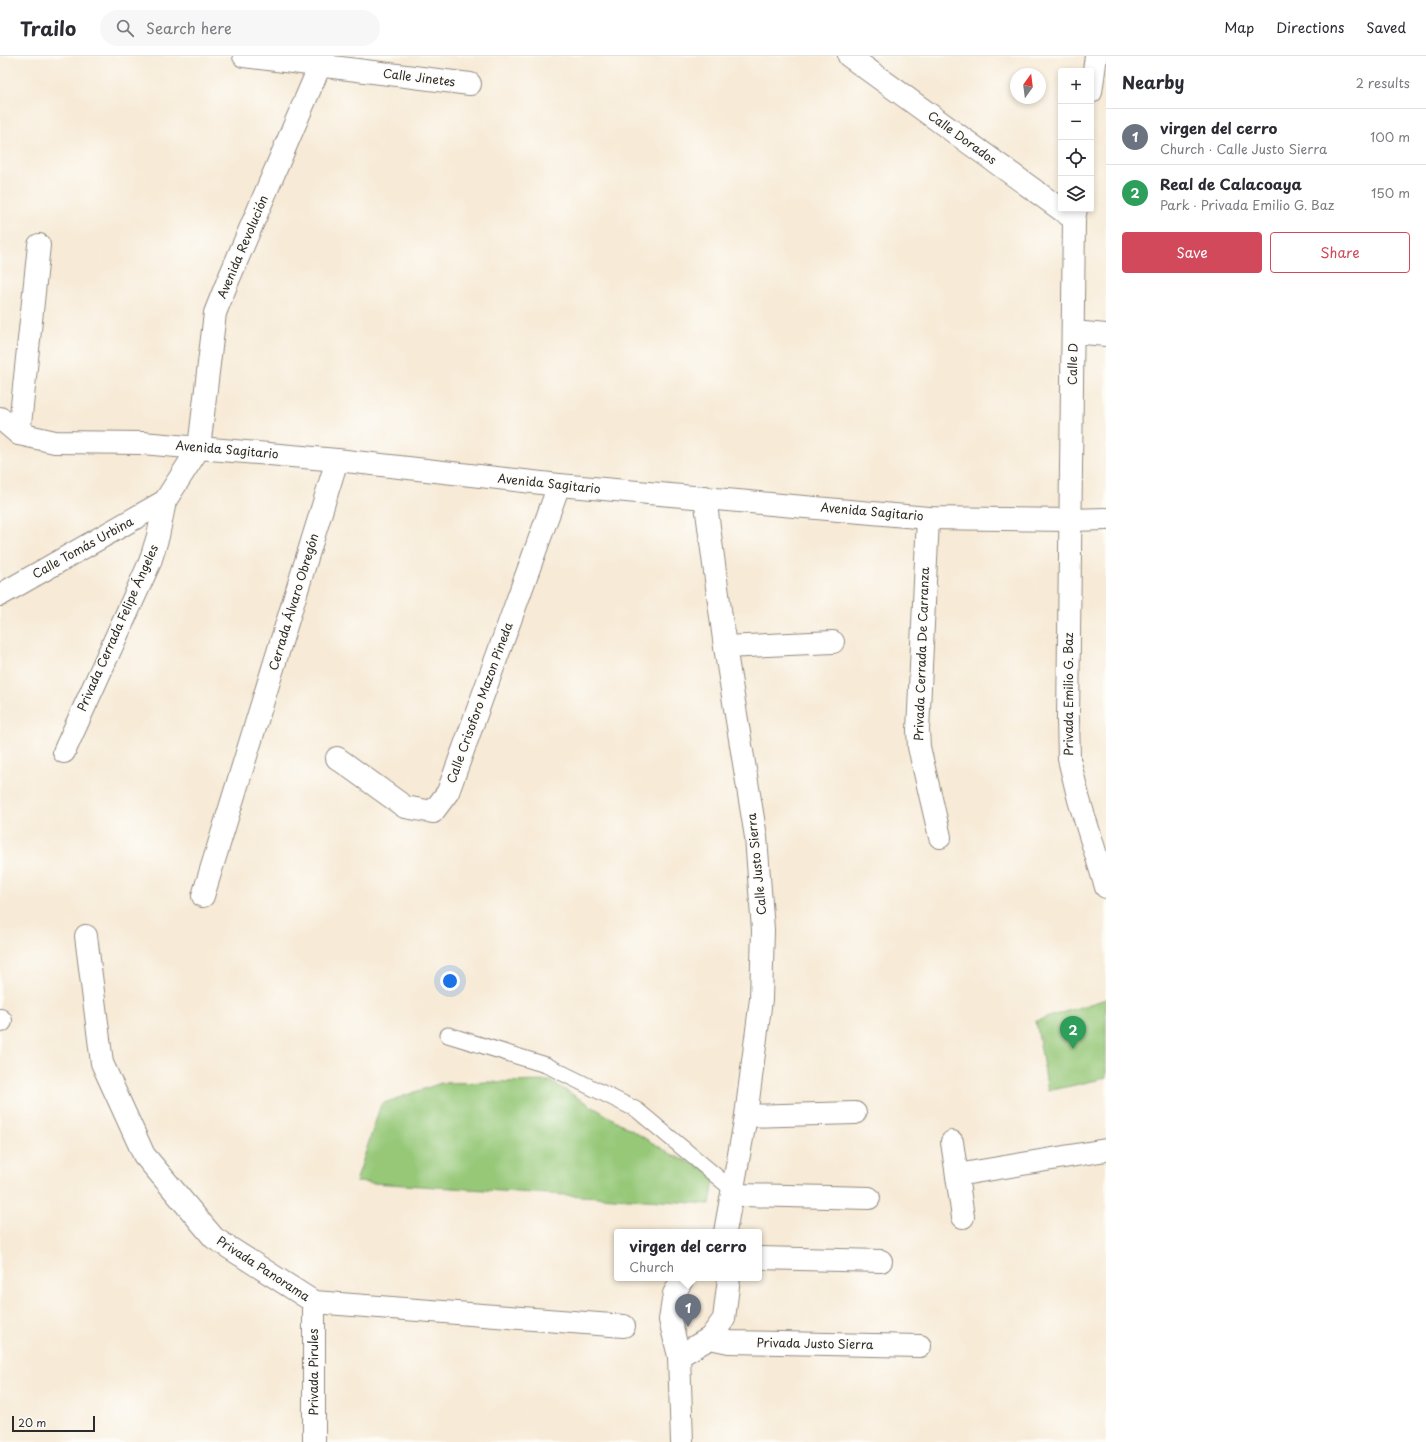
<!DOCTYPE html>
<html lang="en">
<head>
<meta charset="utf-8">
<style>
  :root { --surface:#fff; --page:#f7f7f7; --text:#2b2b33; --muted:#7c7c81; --line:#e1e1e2; --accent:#d1495b }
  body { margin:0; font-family:"Playpen Sans",sans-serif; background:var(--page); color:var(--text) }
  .controls { position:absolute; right:12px; top:12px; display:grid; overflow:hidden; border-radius:4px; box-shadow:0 2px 6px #0003 }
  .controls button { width:36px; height:36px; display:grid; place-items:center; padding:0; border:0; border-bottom:1px solid var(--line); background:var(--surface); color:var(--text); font:20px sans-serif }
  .compass { position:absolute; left:1010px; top:12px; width:36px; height:36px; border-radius:50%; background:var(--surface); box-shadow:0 2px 6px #0003; rotate:14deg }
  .scale { position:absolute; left:12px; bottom:10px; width:83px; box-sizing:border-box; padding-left:4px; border:2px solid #2b2b2b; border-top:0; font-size:11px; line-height:14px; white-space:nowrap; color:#2b2b2b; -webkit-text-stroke:3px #fdfcf7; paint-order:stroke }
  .you { position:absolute; left:450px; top:925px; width:14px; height:14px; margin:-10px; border:3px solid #fff; border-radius:50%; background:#1a73e8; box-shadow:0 0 0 6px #1a73e833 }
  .badge { display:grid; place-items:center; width:26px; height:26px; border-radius:50%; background:var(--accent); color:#fff; font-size:13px; font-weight:700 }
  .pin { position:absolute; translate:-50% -33px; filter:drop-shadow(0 1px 2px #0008) }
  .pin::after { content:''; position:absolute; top:21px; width:14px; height:12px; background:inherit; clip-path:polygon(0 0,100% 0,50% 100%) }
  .popup { position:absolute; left:614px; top:1173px; width:148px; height:52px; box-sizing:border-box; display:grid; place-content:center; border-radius:4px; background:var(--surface); filter:drop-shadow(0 1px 3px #0005); font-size:13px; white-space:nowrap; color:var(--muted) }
  .popup b { font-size:15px; color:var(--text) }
  .popup::after { content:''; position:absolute; left:50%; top:100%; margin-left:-8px; border:8px solid transparent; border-top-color:var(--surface) }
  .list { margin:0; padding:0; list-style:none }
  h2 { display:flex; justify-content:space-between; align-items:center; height:52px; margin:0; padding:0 16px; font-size:17px }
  h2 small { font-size:13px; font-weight:400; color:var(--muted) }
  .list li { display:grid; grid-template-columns:26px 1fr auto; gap:12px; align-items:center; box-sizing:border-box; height:56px; padding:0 16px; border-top:1px solid var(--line) }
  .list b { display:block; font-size:15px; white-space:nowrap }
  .list p { margin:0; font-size:13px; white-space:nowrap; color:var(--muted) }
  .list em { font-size:13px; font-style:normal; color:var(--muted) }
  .actions { display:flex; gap:8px; padding:12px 16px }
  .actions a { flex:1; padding:9px 0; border:1px solid var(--accent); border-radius:4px; text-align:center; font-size:14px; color:var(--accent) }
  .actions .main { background:var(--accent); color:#fff }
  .icon { flex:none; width:22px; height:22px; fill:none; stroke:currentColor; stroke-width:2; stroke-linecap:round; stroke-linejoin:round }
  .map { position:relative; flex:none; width:1106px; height:1386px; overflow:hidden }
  header { display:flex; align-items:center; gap:24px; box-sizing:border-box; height:56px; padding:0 20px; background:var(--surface); border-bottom:1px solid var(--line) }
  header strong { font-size:19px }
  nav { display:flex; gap:22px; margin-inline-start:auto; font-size:14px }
  .search { width:280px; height:36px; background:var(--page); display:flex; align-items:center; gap:10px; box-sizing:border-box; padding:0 14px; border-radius:22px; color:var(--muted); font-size:15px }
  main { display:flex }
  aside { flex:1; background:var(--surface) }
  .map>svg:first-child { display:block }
  .green { fill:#96c878; stroke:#607a52 }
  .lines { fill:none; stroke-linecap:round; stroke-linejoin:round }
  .lane-casing { stroke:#918a80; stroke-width:17 }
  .street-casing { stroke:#918a80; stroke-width:24 }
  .secondary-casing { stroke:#918a80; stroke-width:24 }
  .lane { stroke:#fff; stroke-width:15 }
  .street { stroke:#fff; stroke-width:22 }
  .secondary { stroke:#fff; stroke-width:22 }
  .labels { text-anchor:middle; stroke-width:3; stroke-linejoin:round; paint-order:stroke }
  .street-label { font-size:12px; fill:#2b2b2b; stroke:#fdfcf7 }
</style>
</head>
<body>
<header>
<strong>Trailo</strong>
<div class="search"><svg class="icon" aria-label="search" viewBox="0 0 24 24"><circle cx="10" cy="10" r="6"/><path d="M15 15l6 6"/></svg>Search here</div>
<nav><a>Map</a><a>Directions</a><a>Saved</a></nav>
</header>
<main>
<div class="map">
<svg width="1106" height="1386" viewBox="0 0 1106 1386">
  <rect width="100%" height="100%" fill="#fdfcf7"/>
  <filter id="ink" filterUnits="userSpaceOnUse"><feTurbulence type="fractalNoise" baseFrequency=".025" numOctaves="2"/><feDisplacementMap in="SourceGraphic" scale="8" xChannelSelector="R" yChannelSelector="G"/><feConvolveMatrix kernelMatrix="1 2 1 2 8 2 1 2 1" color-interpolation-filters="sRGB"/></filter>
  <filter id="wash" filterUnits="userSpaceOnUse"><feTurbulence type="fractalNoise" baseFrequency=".012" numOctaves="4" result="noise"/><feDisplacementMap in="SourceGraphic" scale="16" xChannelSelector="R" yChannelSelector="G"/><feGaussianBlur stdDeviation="0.9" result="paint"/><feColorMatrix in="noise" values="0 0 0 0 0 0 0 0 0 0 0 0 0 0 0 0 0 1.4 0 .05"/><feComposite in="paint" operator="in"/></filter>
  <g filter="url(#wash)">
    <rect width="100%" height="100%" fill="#f7ead6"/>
    <g class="green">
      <polygon points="1106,943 1106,1022 1048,1035 1036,965"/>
      <polygon points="550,1025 671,1098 715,1118 710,1148 356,1126 381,1048 441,1027"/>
    </g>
  </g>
  <g filter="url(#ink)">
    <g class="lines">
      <g class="lane-casing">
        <polyline id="lane" points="448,979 546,1009 637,1054 733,1134"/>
      </g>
      <g class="street-casing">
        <g id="street">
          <polyline points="244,0 470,28"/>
          <polyline points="849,0 1074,163"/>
          <polyline points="1091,36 1096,0"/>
          <polyline points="1076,153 1074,163 1068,663 1069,703 1079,744 1106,831"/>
          <polyline points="1073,276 1106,279"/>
          <polyline points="19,378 39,189"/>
          <polyline points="705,441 725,591 756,781 763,874 761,943 746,1060 725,1176"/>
          <polyline points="928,462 918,674 919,691 940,781"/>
          <polyline points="0,539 165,445"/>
          <polyline points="725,591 833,586"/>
          <polyline points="64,696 150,506 158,480 165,445 199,392 215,257 227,227 324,0"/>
          <polyline points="337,702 405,751 433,756 448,736 559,429"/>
          <polyline points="203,840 337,404"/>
          <polyline points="86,880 102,1007 144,1099 214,1182 314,1246 624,1270"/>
          <polyline points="0,964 1,965"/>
          <polyline points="746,1060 855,1057"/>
          <polyline points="952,1086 963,1161"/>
          <polyline points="957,1119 1106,1094"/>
          <polyline points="733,1134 742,1139 869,1142"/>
          <polyline points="759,1202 881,1205"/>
          <polyline points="314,1246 314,1386"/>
          <polyline points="710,1282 729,1286 920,1290"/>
          <polyline points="679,1300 710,1282 724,1263 729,1222"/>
          <polyline points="682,1386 679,1300 670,1264 674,1238 683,1222"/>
        </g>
      </g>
      <g class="secondary-casing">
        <polyline id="secondary" points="0,362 19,378 55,386 142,387 337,404 559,429 928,462 1070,464 1106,463"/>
      </g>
      <use href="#lane" class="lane"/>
      <use href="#street" class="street"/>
      <use href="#secondary" class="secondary"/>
    </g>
  </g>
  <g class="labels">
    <g class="street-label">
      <text transform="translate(419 22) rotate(7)" y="4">Calle Jinetes</text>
      <text transform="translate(962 82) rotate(36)" y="4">Calle Dorados</text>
      <text transform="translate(243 191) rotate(-67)" y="4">Avenida Revolución</text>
      <text transform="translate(1073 308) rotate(-89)" y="4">Calle D</text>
      <text transform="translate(227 394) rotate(5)" y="4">Avenida Sagitario</text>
      <text transform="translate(549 428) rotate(6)" y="4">Avenida Sagitario</text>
      <text transform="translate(872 456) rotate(5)" y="4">Avenida Sagitario</text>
      <text transform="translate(83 492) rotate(-29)" y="4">Calle Tomás Urbina</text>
      <text transform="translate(294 546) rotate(-73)" y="4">Cerrada Álvaro Obregón</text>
      <text transform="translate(118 572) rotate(-66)" y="4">Privada Cerrada Felipe Ángeles</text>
      <text transform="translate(922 598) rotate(-88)" y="4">Privada Cerrada De Carranza</text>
      <text transform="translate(1069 638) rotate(-90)" y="4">Privada Emilio G. Baz</text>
      <text transform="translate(480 647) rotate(-70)" y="4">Calle Crisoforo Mazon Pineda</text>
      <text transform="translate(757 808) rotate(-96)" y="4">Calle Justo Sierra</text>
      <text transform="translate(263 1213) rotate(33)" y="4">Privada Panorama</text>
      <text transform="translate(815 1288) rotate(1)" y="4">Privada Justo Sierra</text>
      <text transform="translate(314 1316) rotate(-90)" y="4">Privada Pirules</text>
    </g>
  </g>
</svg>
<div class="controls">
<button>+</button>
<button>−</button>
<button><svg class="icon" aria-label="locate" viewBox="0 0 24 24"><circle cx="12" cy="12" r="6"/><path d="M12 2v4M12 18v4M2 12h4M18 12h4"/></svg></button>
<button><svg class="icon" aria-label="layers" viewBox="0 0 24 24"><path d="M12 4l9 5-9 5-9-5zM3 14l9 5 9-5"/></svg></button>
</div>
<svg class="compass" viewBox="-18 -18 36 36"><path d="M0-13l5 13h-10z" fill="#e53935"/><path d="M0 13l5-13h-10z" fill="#7c7c81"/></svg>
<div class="scale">20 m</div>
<div class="you"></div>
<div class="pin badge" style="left:688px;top:1271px;background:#6b7280">1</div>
<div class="popup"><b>virgen del cerro</b>Church</div>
<div class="pin badge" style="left:1073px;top:993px;background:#2e9e5b">2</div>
</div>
<aside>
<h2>Nearby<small>2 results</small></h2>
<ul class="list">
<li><span class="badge" style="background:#6b7280">1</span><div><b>virgen del cerro</b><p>Church · Calle Justo Sierra</p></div><em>100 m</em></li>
<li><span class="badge" style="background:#2e9e5b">2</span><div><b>Real de Calacoaya</b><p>Park · Privada Emilio G. Baz</p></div><em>150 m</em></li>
</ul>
<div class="actions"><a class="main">Save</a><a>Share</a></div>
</aside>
</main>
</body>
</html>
